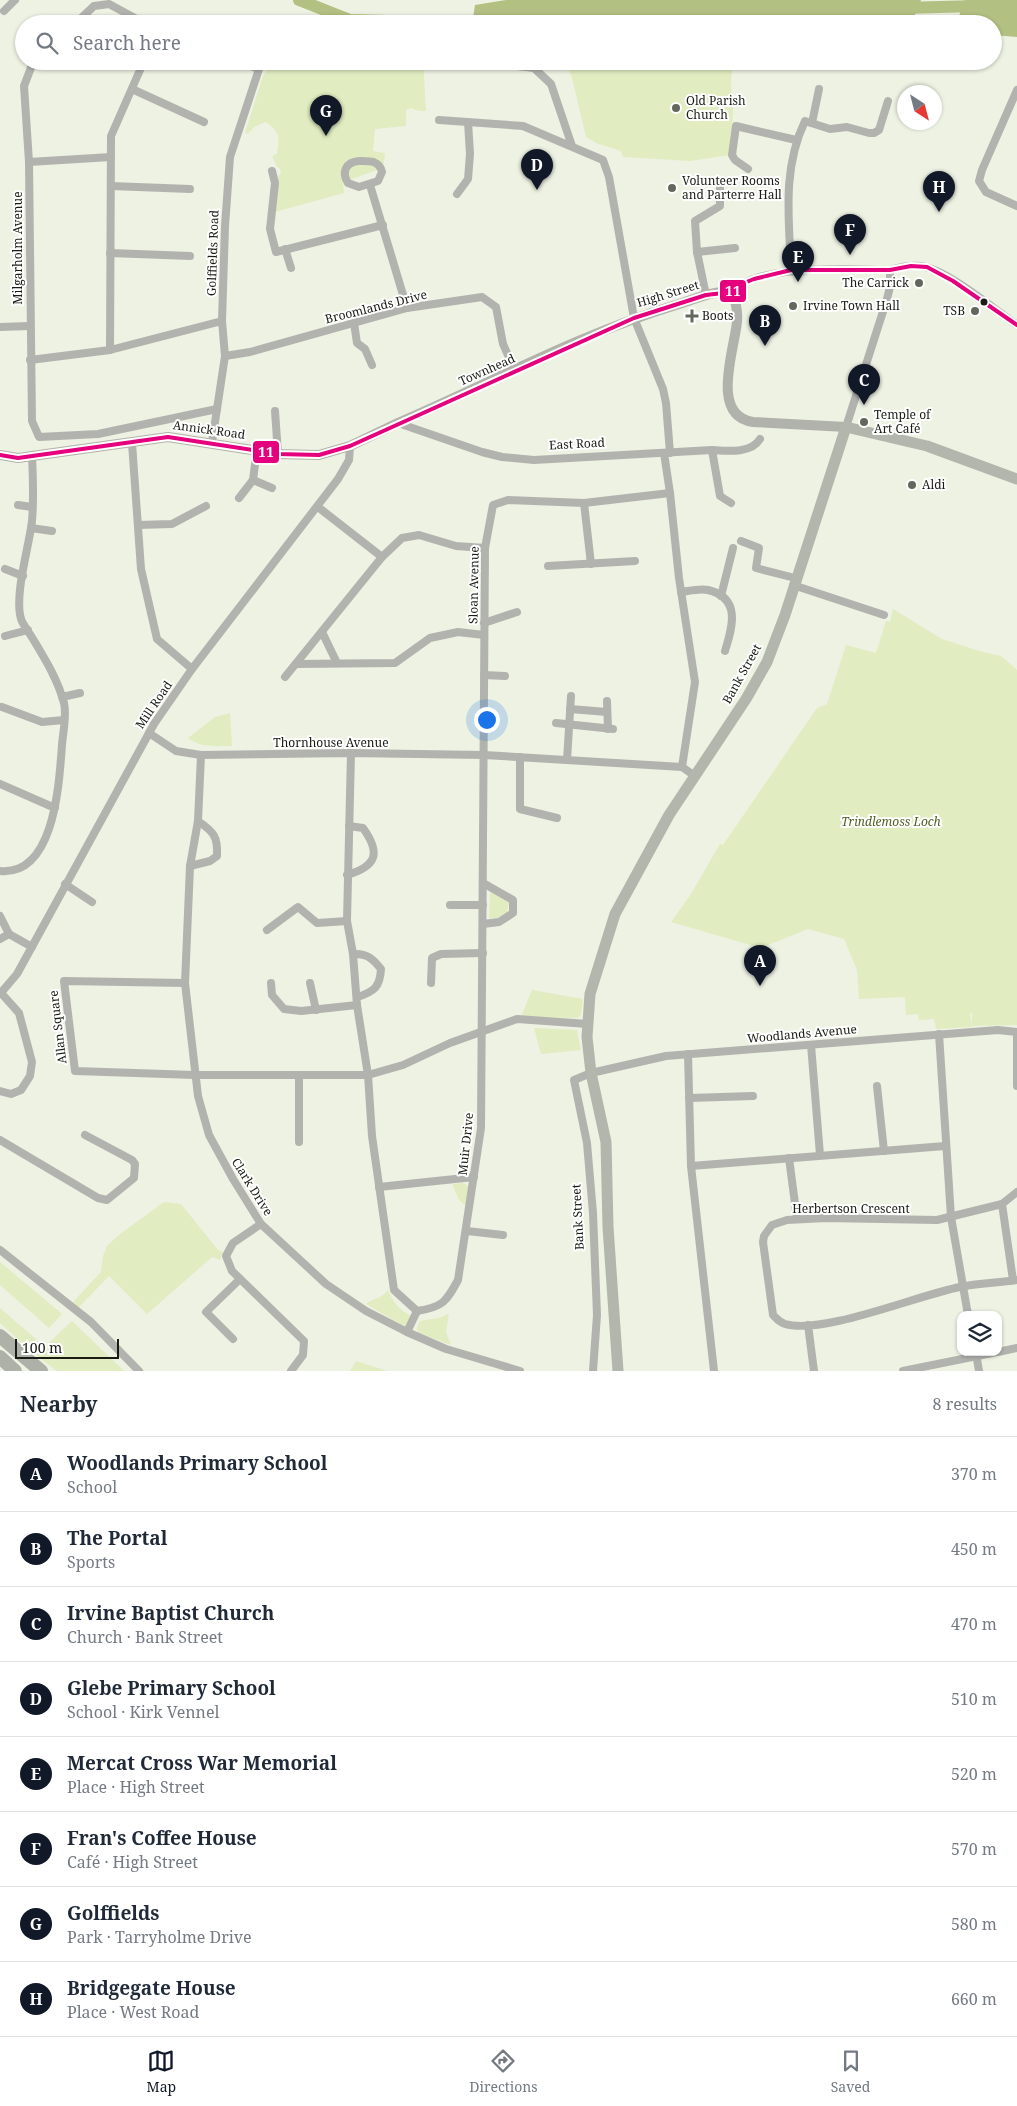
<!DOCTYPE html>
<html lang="en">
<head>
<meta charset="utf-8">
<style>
  :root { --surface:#fff; --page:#f6f6f7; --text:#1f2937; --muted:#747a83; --line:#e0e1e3; --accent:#111827 }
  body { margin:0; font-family:"Noto Serif",serif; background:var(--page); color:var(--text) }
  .controls { position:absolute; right:15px; bottom:15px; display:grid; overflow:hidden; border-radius:10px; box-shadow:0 1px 4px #0004 }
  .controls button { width:45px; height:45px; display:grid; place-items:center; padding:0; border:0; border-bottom:1px solid var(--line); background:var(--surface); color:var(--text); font:25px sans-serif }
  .compass { position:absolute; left:897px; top:85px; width:45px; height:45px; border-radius:50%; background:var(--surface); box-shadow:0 1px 4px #0004; rotate:144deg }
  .scale { position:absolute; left:15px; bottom:12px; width:104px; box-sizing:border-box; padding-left:5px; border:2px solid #1a1c13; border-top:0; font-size:14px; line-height:18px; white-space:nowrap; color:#1a1c13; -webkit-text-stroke:4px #fff; paint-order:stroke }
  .you { position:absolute; left:486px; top:719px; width:18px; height:18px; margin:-12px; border:4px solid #fff; border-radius:50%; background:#1a73e8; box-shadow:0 0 0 8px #1a73e833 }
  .badge { display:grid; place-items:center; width:32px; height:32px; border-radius:50%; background:var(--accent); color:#fff; font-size:16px; font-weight:700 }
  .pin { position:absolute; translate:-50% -41px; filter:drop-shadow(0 1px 2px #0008) }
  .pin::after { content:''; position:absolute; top:26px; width:18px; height:15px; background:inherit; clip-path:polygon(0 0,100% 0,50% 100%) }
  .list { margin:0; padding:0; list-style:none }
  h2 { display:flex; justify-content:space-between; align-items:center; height:65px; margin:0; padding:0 20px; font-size:21px }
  h2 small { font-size:16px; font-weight:400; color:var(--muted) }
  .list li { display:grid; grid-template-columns:32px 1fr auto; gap:15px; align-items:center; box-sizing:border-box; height:75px; padding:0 20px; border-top:1px solid var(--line) }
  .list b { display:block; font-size:19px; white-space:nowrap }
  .list p { margin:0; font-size:16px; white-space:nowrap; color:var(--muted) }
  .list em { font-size:16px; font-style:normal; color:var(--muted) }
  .icon { flex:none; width:28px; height:28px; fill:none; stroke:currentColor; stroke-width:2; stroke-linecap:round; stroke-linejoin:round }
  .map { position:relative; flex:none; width:1017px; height:1371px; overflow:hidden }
  .search { position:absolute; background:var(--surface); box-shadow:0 1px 4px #0004; left:15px; right:15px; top:15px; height:55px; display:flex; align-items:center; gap:12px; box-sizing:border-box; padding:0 18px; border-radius:28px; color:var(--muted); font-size:19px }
  .sheet { height:665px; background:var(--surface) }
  nav { display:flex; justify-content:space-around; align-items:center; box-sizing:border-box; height:70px; border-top:1px solid var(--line); background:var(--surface); font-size:14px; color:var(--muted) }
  nav a { display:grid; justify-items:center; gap:2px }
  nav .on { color:var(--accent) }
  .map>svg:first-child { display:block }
  .green { fill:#e1ecc1 }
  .water { fill:#b2c082 }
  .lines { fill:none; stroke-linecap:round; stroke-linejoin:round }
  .river { stroke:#b2c082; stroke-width:12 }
  .street { stroke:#b2b3ae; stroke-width:8 }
  .secondary { stroke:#b1b2ab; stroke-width:10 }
  .primary { stroke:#b2b6ad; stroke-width:11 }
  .highway { stroke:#adb1a7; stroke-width:14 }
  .bus-1-casing { stroke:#fff; stroke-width:8 }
  .bus-1 { stroke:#e5007d; stroke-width:4 }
  .poi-dot { fill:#64675c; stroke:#fff; stroke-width:2 }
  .bus-dot { fill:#1a1c13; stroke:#fff; stroke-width:2 }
  .labels { text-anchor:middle; stroke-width:4; stroke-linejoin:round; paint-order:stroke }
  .poi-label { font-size:12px; fill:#1a1c13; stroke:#fff; text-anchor:start }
  .street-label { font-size:12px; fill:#1a1c13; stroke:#fff }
  .park-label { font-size:12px; font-style:italic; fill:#525f23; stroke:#fff }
  .line-badge { stroke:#fff; stroke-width:2 }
  .badge-label { font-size:14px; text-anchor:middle; font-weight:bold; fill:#fff }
</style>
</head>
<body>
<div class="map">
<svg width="1017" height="1371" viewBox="0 0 1017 1371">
  <rect width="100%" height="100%" fill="#edf2e3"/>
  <g class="green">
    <path d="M267,61H365L375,68L387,66L391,61H423L426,111H419L411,108L406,110V126L375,129L373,151L385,153L383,168L343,182L344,193L275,212L278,176L281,173L280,168L277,167L272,156L277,154C279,137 281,133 266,122L254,127L248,134L245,133L263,76L268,69L265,66Z"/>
    <polygon points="622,61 733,61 731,81 733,113 730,155 690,161 623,157 621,151 596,143 586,137 572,78 566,63 622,65"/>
    <polygon points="893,609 942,639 983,652 1001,656 1017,670 1017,1025 972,1026 972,1013 945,1013 970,1013 972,1027 936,1029 934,1019 919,1020 918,1014 906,1015 905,997 859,999 857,970 844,939 808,929 761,948 671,922 691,894 720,844 723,845 817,708 827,704 846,645 876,653 886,621 890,622"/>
    <path d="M230,713L232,746C215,746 201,748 188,738L215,717Z"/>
    <polygon points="490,893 497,893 509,902 507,913 497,918 489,918"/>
    <polygon points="532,990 583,999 581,1014 578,1018 521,1017"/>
    <polygon points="534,1028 577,1030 581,1050 541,1054"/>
    <polygon points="463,1183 469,1187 466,1206 459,1200 453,1186 453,1184"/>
    <polygon points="164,1202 181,1204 218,1250 223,1252 220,1260 212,1257 147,1314 109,1276 79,1307 73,1302 101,1272 103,1256 107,1246 120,1234"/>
    <polygon points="0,1262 62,1314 49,1328 0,1285"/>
    <path d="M388,1290C393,1303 400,1310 411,1316L410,1323L404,1326L366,1304C373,1298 382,1299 388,1290Z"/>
    <polygon points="0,1308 36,1339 30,1350 0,1323"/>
    <path d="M449,1313L446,1332L451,1345L419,1333L417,1329L419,1322C429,1317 436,1322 449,1313Z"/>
    <polygon points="72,1321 124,1371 57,1371 36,1355"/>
    <polygon points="356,1361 387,1371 350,1371"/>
  </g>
  <g class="water">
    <polygon points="506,0 921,0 911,24 731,24 625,19 558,24 472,24 475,5"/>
    <polygon points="965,0 1017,0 1017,37 993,35 993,24 956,24"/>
  </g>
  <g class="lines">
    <g class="river">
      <polyline points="299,0 350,20 461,23 488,19"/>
      <polyline points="901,8 978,6"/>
    </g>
    <g class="street">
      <polyline points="4,11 15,0"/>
      <polyline points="75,24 94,6 109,4 146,24"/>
      <polyline points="36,61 32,65 24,86 29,162 32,421 39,437 98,434 217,409"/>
      <polyline points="473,61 534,68 551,84 572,146"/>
      <polyline points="132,89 204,122"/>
      <polyline points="1017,90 982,170 979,181 986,192 1017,206"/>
      <polyline points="439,120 523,126 603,160 609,177 634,318 663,389 666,403 670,453"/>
      <polyline points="812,123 819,89"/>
      <path d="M359,161C369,161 379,160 382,172L378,181L359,187L348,183C341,172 346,162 359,161Z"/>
      <polyline points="29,162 111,157"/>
      <polyline points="748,169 735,160 732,155 736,126 796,140"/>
      <polyline points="272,171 275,183 270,229 276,252 383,225"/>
      <polyline points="370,185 407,308"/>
      <polyline points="111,186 190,189"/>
      <polyline points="457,194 468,179 470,154 468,122"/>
      <polyline points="285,249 291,268"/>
      <polyline points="697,252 735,248"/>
      <polyline points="110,253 190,256"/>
      <path d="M791,270C789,219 782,169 805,121L830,129L847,127L869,133H874L879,130L888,101"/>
      <path d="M732,292C757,263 853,270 890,270C900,267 911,265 921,266C948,270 994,309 1017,325"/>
      <polyline points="706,295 697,252 695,221 720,206 720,186"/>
      <polyline points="354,323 357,343 365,349 372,365"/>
      <polyline points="0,327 30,326"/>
      <polyline points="110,350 111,136 144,61"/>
      <polyline points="225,356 250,352 407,308 482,297 496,307 503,344 515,371"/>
      <polyline points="30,360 110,350 222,321"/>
      <polyline points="275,411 278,454"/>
      <path d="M398,423L482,452L502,457L534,460L712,450C727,451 751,454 760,439"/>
      <polyline points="846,427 887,299 890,287 890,270"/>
      <polyline points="212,442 225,356 222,321 225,226 230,157 259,69 238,61"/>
      <polyline points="132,443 141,569 157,639 192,669"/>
      <polyline points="712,450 720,496 731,503"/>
      <polyline points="664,453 670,493 679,578 695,682 682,767"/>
      <polyline points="253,480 272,488"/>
      <polyline points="239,498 253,480 257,449"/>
      <polyline points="584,503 591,564"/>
      <polyline points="18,505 32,507"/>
      <polyline points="318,507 382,557"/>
      <polyline points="138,525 172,524 206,506"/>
      <polyline points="31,528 52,531"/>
      <polyline points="741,541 759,548 756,568 795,578"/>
      <polyline points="548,566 635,561"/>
      <polyline points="5,569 23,576"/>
      <polyline points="793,585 884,615"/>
      <path d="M681,592C689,591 700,588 708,590C742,598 732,628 725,651"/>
      <polyline points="721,596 733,548"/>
      <polyline points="484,623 517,612"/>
      <polyline points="322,632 337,663"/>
      <polyline points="5,636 28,630"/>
      <polyline points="296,664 395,663 430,638 458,632 484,635"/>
      <polyline points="484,675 505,676"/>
      <polyline points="285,677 382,557 402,538 419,535 456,546 485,548"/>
      <polyline points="62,697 80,693"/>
      <polyline points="607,701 608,729"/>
      <polyline points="2,707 42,722 64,720"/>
      <polyline points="570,709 607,712"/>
      <polyline points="556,723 613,729"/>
      <polyline points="149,733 176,751 201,755 351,753 484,755 682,767 695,776"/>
      <polyline points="351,753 347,921 353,954 357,1005 368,1075 372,1136 394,1290 417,1311"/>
      <polyline points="201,755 198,821 190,866 185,983 198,1096 209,1135 233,1179 261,1224 326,1284 366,1311 407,1332 446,1349 520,1371"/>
      <polyline points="520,757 520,809 557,818"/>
      <polyline points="567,760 571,696"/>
      <polyline points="0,784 55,808"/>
      <path d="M190,866L210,861L217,856C218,837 214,832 198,821"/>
      <path d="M0,871C55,876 59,783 62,745C63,732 67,715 64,703C58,680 45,659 33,639C29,632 23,625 21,619C14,595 29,547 32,521C34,499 33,477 32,456"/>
      <path d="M347,875C377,866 381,853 363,828L349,826"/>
      <polyline points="65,884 92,902"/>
      <polyline points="450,905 483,905"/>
      <polyline points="0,916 9,934 32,947"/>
      <polyline points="483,924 499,922 513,913 513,900 483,883"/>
      <polyline points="267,930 298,907 317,923 347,921"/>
      <polyline points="0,939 9,934"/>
      <path d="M353,954C367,953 373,959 381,969C380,987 374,992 357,997"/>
      <polyline points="185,983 64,981 75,1071 195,1075 368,1075 403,1065 450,1043 517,1019 588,1024"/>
      <polyline points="271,983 272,995 284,1009 301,1011 357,1005"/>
      <polyline points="310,983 316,1010"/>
      <polyline points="431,983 432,958 441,954 483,953"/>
      <polyline points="0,994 17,974 154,724 192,669 338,479 349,460 350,446"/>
      <polyline points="939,1034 951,1217 968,1315"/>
      <polyline points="811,1045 820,1155"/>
      <polyline points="688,1054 691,1166 714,1371"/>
      <polyline points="877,1086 884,1151"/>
      <polyline points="0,1091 11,1094 21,1090 30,1076 32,1062 19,1013 1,993"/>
      <polyline points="689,1098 753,1096"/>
      <polyline points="0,1140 98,1198 107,1200 134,1178 135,1164 132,1160 85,1135"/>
      <polyline points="299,1142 299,1076"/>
      <polyline points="789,1158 797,1219"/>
      <polyline points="691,1166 945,1146"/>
      <polyline points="379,1187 474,1177"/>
      <path d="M1017,1192L1002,1204L937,1220L826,1218L787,1220L772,1225L764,1236L763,1242L773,1315C777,1319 779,1322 785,1324C823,1335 918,1295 960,1287C978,1283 998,1283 1017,1280"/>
      <polyline points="1002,1204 1013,1280"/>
      <polyline points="261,1224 233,1243 226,1256 232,1271 304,1341 303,1355 291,1371"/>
      <polyline points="467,1231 503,1235"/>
      <polyline points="0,1250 91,1322 139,1371"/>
      <path d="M417,1311C443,1307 446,1302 458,1280L481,1128L485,548L493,505L508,500L584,503L670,493"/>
      <polyline points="808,1325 814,1371"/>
      <polyline points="407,1332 417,1311"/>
      <polyline points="233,1339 206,1312 240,1279"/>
      <polyline points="998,1352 1017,1348"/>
      <polyline points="976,1353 979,1371"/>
      <polyline points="593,1371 597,1315 593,1213 587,1143 574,1080 591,1073 666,1056 998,1030 1017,1032 1017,1086"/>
      <polyline points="903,1371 997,1352"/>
    </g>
    <path class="secondary" d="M0,455L18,458L168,437L278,454L319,455L350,446L398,423C491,383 580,334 676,305C693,300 713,290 732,292C736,302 738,311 737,322C734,351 710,416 753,422L846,427"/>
    <polyline class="primary" points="618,1371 608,1227 606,1142 591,1073 587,1037 590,994 615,914 669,815 746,699 767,662 785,615 846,427 927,446 1017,479"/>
    <g class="highway">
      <polyline points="0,1336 41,1371"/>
      <polyline points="0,1357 15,1371"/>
    </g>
    <g class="bus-1-casing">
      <polyline id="bus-1" points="0,455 18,458 168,437 278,454 319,455 350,446 634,318 706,295 732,292 739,285 754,279 791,270 890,270 911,266 927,267 953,281 1017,325"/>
    </g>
    <use href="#bus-1" class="bus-1"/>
  </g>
  <g class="poi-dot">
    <circle cx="676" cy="108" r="5"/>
    <circle cx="672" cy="188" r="5"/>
    <circle cx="919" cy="283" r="5"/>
    <circle cx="793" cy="306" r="5"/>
    <circle cx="975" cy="311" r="5"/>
    <path d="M689.5 308.5h5v5h5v5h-5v5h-5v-5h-5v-5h5z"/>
    <circle cx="864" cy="422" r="5"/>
    <circle cx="912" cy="485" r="5"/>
  </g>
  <circle class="bus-dot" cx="984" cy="302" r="4.5"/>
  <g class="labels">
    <g class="poi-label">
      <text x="686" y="105">Old Parish<tspan x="686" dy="14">Church</tspan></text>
      <text x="682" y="185">Volunteer Rooms<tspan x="682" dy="14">and Parterre Hall</tspan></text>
      <text x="909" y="287" text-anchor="end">The Carrick</text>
      <text x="803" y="310">Irvine Town Hall</text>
      <text x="965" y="315" text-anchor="end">TSB</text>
      <text x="702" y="320">Boots</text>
      <text x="874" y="419">Temple of<tspan x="874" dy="14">Art Café</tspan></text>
      <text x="922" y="489">Aldi</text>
    </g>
    <g class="street-label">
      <text transform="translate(18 248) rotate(-90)" y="4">Milgarholm Avenue</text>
      <text transform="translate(213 253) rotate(-88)" y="4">Golffields Road</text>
      <text transform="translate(668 294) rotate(-17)" y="4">High Street</text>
      <text transform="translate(376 307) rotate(-14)" y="4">Broomlands Drive</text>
      <text transform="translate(487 370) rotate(-24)" y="4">Townhead</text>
      <text transform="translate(209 430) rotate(8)" y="4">Annick Road</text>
      <text transform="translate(577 444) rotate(-3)" y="4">East Road</text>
      <text transform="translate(474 585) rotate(-89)" y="4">Sloan Avenue</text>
      <text transform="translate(742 674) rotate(-61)" y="4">Bank Street</text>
      <text transform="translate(154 705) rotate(-56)" y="4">Mill Road</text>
      <text x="331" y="747">Thornhouse Avenue</text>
      <text transform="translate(58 1027) rotate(-97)" y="4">Allan Square</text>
      <text transform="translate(802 1034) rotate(-5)" y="4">Woodlands Avenue</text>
      <text transform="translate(466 1144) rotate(-84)" y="4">Muir Drive</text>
      <text transform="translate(252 1187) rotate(58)" y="4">Clark Drive</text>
      <text x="851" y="1213">Herbertson Crescent</text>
      <text transform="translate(578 1217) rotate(-93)" y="4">Bank Street</text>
    </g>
    <g class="park-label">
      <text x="891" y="826">Trindlemoss Loch</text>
    </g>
  </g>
  <g class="line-badge">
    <rect x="719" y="279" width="28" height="24" rx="5" fill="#e5007d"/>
    <rect x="252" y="440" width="28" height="24" rx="5" fill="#e5007d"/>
  </g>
  <g class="badge-label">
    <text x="733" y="296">11</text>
    <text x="266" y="457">11</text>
  </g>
</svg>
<div class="controls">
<button><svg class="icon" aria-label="layers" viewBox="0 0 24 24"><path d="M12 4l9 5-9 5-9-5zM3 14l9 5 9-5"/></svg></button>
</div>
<svg class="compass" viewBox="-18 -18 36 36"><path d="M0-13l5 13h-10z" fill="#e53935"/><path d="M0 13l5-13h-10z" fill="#747a83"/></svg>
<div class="scale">100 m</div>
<div class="you"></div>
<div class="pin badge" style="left:760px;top:986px">A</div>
<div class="pin badge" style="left:765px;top:346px">B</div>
<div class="pin badge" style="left:864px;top:405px">C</div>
<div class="pin badge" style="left:537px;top:190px">D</div>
<div class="pin badge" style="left:798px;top:282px">E</div>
<div class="pin badge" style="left:850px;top:255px">F</div>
<div class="pin badge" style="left:326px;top:136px">G</div>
<div class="pin badge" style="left:939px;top:212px">H</div>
<div class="search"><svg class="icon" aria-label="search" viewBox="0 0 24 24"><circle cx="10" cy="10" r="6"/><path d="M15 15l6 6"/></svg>Search here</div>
</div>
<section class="sheet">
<h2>Nearby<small>8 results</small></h2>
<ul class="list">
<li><span class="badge">A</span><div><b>Woodlands Primary School</b><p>School</p></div><em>370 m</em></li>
<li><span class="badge">B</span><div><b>The Portal</b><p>Sports</p></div><em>450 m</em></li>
<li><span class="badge">C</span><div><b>Irvine Baptist Church</b><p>Church · Bank Street</p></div><em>470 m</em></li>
<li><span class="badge">D</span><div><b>Glebe Primary School</b><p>School · Kirk Vennel</p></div><em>510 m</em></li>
<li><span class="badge">E</span><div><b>Mercat Cross War Memorial</b><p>Place · High Street</p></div><em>520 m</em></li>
<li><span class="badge">F</span><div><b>Fran's Coffee House</b><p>Café · High Street</p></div><em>570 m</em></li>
<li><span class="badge">G</span><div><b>Golffields</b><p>Park · Tarryholme Drive</p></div><em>580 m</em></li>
<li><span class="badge">H</span><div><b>Bridgegate House</b><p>Place · West Road</p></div><em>660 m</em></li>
</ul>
</section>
<nav>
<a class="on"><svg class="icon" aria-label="map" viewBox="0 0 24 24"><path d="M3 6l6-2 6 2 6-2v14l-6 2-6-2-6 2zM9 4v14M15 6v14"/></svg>Map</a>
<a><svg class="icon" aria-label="directions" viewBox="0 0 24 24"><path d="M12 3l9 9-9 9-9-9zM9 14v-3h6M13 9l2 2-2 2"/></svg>Directions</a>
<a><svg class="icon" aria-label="saved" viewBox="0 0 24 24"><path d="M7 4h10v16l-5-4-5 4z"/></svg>Saved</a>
</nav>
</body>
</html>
